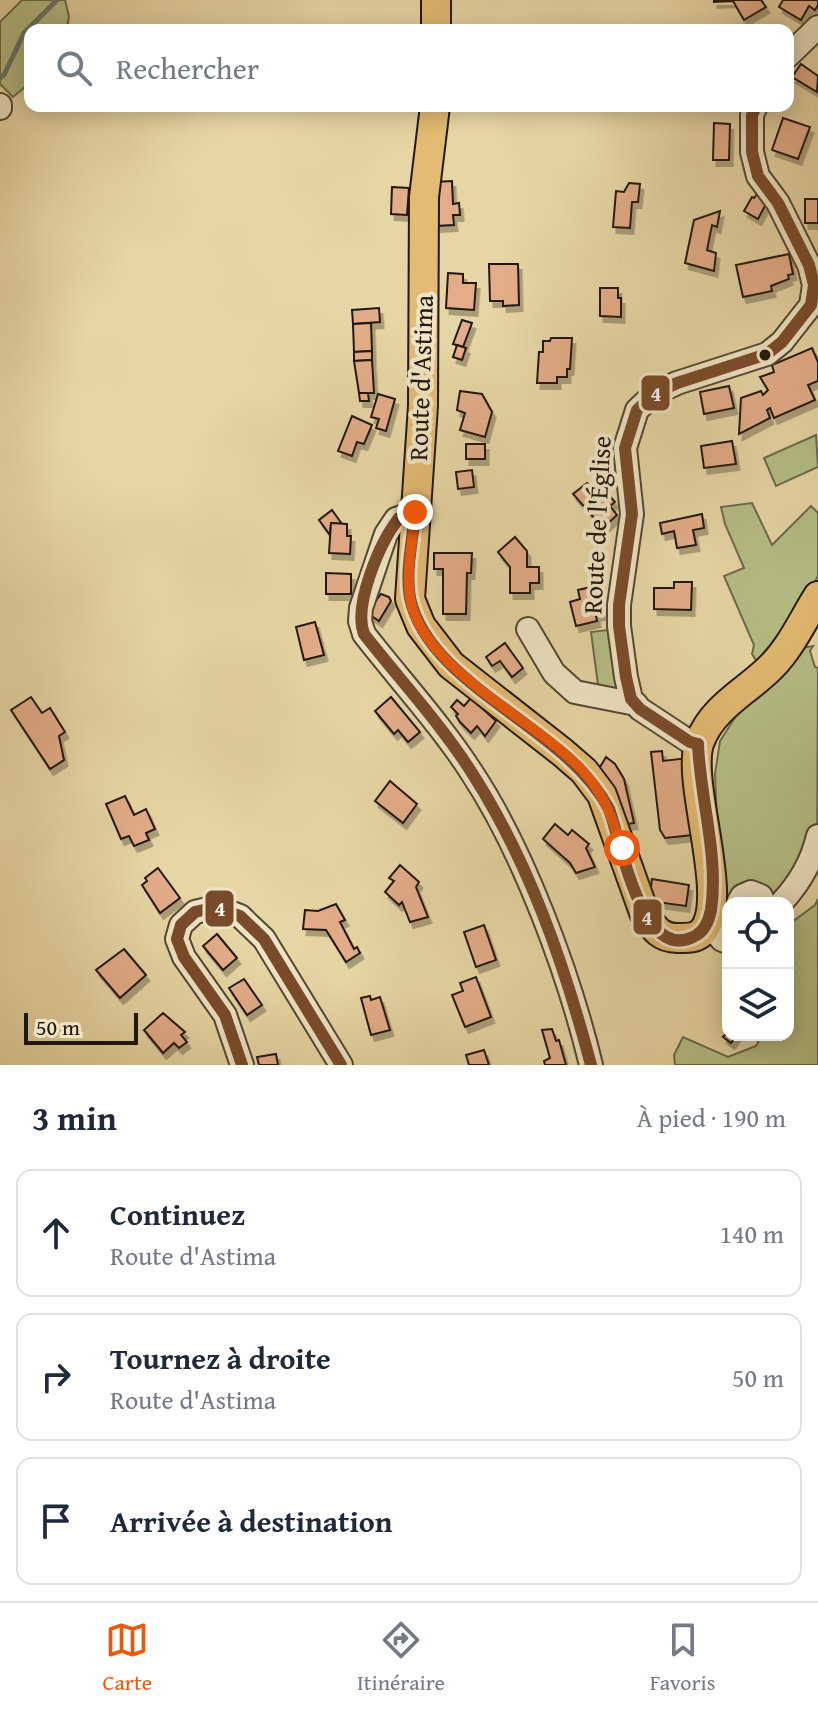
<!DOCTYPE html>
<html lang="fr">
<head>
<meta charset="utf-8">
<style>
  :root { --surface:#fff; --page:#f6f6f7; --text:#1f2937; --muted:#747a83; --line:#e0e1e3; --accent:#ea580c }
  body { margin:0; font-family:"Gentium Book Plus",serif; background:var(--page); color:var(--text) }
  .controls { position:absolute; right:24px; bottom:24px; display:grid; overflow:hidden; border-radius:16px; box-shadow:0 4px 20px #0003 }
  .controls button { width:72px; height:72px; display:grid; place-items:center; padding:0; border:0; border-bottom:2px solid var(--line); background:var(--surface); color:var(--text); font:40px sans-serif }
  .scale { position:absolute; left:24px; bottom:20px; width:114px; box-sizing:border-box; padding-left:8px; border:4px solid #22180d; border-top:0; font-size:22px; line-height:28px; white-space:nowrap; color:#22180d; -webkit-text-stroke:6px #efe4c4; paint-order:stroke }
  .stop { position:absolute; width:24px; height:24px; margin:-18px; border:6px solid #ea580c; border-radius:50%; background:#fff }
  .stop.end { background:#ea580c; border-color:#fff; box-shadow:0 2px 8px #0008 }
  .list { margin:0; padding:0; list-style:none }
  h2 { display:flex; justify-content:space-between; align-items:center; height:104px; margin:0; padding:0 32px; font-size:34px }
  h2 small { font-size:26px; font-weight:400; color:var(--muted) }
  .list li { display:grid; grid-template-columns:52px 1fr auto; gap:24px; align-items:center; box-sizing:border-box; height:128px; margin:0 16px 16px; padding:0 16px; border:2px solid var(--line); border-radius:16px }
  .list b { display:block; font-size:30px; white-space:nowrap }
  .list p { margin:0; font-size:26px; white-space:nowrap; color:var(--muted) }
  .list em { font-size:26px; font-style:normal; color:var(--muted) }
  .icon { flex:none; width:44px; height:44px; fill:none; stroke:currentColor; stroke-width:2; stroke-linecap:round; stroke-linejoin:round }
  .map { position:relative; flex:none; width:818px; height:1065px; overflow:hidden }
  .search { position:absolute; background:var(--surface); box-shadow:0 4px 20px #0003; left:24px; right:24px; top:24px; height:88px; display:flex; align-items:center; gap:20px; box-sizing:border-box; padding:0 28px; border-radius:16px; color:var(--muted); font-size:30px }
  .sheet { height:536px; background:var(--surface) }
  nav { display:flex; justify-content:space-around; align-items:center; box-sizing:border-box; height:112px; border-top:2px solid var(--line); background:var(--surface); font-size:22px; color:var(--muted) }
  nav a { display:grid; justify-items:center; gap:4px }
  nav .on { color:var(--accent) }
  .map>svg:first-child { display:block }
  .green { fill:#b6be86; stroke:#6c6b4a; stroke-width:2 }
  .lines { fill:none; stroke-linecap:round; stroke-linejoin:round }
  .stream { stroke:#69786d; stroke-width:5 }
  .building { fill:#e3ad89; stroke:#22180d; stroke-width:2; filter:url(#shadow) }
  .minor-casing { stroke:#534833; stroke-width:26 }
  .major-casing { stroke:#22180d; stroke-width:32 }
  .minor { stroke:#efe4c4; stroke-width:22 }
  .major { stroke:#e4bb72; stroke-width:28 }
  .bus-1-casing { stroke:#efe4c4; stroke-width:18 }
  .bus-1 { stroke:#7a4b2a; stroke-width:12 }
  .route { stroke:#ea580c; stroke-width:10 }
  .bus-dot { fill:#22180d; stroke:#efe4c4; stroke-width:3 }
  .labels { text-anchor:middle; stroke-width:8; stroke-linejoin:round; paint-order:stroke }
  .street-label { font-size:26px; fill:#22180d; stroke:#efe4c4 }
  .line-badge { stroke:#efe4c4; stroke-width:3 }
  .badge-label { font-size:22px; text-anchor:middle; font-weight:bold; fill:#fff }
</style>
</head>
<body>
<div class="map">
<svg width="818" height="1065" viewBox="0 0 818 1065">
  <defs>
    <filter id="shadow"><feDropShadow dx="3.5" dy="6" stdDeviation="0" flood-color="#0004"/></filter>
  </defs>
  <rect width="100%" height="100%" fill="#e7d6a5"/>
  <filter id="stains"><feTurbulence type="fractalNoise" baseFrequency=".0025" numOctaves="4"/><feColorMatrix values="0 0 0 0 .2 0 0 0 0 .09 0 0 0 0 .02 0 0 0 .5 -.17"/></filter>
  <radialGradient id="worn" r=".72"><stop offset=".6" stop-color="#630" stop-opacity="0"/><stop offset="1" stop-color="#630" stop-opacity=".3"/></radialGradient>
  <g class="green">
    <polygon points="22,0 65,0 69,16 67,30 30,30 30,83 13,97 0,84 0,22"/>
    <polygon points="816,435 818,467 776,486 764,458"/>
    <polygon points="752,503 772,545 811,506 818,513 818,576 776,650 757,662 752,654 754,645 724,576 744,568 725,524 721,507"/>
    <polygon points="616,629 625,688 599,692 591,632"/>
    <polygon points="813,646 810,651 815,667 818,668 817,872 813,872 782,895 728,903 728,936 718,852 715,774 720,741 738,713 796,649"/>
    <polygon points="818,899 818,1065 675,1065 674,1055 683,1037 728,1057 756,1046 762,1035 788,1035 788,925 815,905"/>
  </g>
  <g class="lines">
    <polyline class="stream" points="0,78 4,75 24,33 57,0"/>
  </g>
  <g class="building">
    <polygon points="714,0 761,0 766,7 744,20 733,1 714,2"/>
    <polygon points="783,0 818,0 818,5 815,10 809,6 801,20 779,7"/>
    <polygon points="801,64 818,76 817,92 792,77"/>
    <polygon points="783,118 810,127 798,159 772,150"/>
    <polygon points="714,123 730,124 729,160 713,160"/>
    <polygon points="452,181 453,204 459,203 460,215 453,215 454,225 436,226 434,182"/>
    <polygon points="629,183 640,184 638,202 632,202 630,228 613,227 616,191 624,192"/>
    <polygon points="392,187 409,188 407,215 391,214"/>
    <polygon points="757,194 768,200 758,219 744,211 752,197 754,198"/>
    <rect x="805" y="199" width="13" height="24"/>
    <polygon points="720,211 717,227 712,225 707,250 716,253 714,271 685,263 694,220"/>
    <polygon points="789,254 793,274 788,275 789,279 771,286 772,291 743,297 736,265"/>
    <polygon points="489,264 518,264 519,305 503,306 503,301 490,301"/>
    <polygon points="448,273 463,274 463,283 476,283 474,310 446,308"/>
    <polygon points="600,288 618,288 618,298 621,298 621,317 600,316"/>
    <polygon points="379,308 380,322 353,324 352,310"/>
    <polygon points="462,320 472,323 463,347 453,344"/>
    <polygon points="371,323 372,351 354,352 353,324"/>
    <polygon points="551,338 572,338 570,369 567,369 567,377 557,377 557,383 537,383 539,352 543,352 543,341 550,341"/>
    <polygon points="457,345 466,348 462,360 453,357"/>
    <polygon points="812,348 818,362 818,381 808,385 815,400 774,418 770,408 767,410 770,418 739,434 741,398 761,391 763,395 768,390 760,377 774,372 772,365"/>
    <polygon points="372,351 372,360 354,361 354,352"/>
    <polygon points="372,360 374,393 359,393 354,361"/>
    <polygon points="729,386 734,408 704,414 700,392"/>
    <polygon points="460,391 482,394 492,412 485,437 460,430 465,413 457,410"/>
    <polygon points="359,393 368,393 369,401 360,401"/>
    <polygon points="378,394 395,399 386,431 376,428 379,419 371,417"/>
    <polygon points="352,416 372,425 364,444 357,442 352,456 338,451"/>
    <polygon points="732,441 736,464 704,468 701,446"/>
    <rect x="466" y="444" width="19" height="15"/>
    <polygon points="472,470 474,487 458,489 456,472"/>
    <polygon points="587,483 599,496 605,491 615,502 610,506 617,515 603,528 573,494"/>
    <polygon points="332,510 342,524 331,523 330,535 319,520"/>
    <polygon points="702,514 704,528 693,530 696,545 677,548 674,531 662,534 660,523"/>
    <polygon points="331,523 347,524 347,536 351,536 350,554 329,553"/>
    <polygon points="515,537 527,551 527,567 539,567 539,583 530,583 530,593 510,593 510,567 498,552"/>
    <polygon points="434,553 472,553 471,573 467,573 466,614 443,614 443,569 434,569"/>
    <polygon points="326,573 351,574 351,594 326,594"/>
    <polygon points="674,582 692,582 691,610 654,609 654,588 674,588"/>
    <polygon points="595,586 602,614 596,615 597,621 576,626 570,602 580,599 578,590"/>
    <polygon points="381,594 389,597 391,601 379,621 367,613"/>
    <polygon points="315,622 324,655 304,660 296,627"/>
    <polygon points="505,643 523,668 512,677 500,661 492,666 486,657"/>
    <polygon points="31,697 42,713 50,708 65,732 59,736 64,760 50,769 11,710"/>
    <polygon points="391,697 420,732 408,742 398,730 394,734 375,711"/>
    <polygon points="471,698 496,721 485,736 477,726 471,733 460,722 456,716 458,714 451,707 457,700 464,706"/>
    <polygon points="662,751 663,761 688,758 693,835 665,838 660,830 651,752"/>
    <polygon points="606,757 615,764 624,779 634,823 622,825 597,772"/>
    <polygon points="390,781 417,804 403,823 375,801"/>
    <polygon points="125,796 134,815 146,809 155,829 146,833 149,840 134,846 129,836 121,839 106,804"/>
    <polygon points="555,824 568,835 572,830 589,844 586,848 595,867 576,873 570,863 543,839"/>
    <polygon points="400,865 419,882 416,887 428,917 410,922 402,902 399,905 385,892 394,881 389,878"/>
    <polygon points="158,868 180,898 160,913 142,885 147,881 145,878"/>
    <polygon points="652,879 689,885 686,906 649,901"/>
    <polygon points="336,904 345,920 340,922 354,949 357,947 360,953 346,962 326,930 303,929 305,910 318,911"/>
    <polygon points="484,925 496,960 476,967 464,932"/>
    <polygon points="217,934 237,958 223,970 203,946"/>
    <polygon points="124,949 146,975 120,998 96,970"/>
    <polygon points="476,977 491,1017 465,1027 452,995 463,991 460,983"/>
    <polygon points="244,979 262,1005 247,1015 229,988"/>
    <polygon points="370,996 371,1000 380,997 390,1030 371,1035 361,998"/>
    <polygon points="163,1013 185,1032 181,1035 187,1042 179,1048 174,1043 163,1053 144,1030"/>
    <polygon points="552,1029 556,1041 559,1040 566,1065 545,1065 544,1061 550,1058 542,1030"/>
    <polygon points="728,1032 728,1035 737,1035 731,1043 723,1037"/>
    <polygon points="484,1050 489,1065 469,1065 466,1055"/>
    <polygon points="276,1054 278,1065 259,1065 257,1057"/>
  </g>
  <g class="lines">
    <g class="minor-casing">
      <g id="minor">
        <polyline points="788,56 818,27"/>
        <polyline points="0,105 0,108"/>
        <path d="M415,512L396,519L386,534L361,608L360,621L364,634C399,679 442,726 472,773C524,852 569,974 591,1065"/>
        <polyline points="528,629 554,673 575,692 636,704"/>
        <polyline points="698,744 690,742 640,709 631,699 626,677 619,626 619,605 632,514 625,448 637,410 654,394 677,383 767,354 782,342 811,305 814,285 809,265 778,203 758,176 752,152 752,115 756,106"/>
        <polyline points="738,903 742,896 751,892 761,896 764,903"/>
        <path d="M781,903C800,883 812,862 818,836"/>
        <polyline points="707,923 722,940 728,942"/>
        <polyline points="242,1065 225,1015 184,957 177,939 181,925 195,912 216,907 240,916 264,939 341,1065"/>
      </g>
    </g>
    <g class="major-casing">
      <g id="major">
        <polyline points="436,0 436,30"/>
        <path d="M435,106L424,197L423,406L410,599L421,626L451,665L562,752L584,771L602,795L645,915C654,928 660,938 677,938C686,938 694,939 701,933C733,903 684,780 700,741C713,707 746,692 771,667C791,647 803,620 818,596"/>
      </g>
    </g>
    <use href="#minor" class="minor"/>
    <use href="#major" class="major"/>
    <g class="bus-1-casing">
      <g id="bus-1">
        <path d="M415,512C413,539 405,571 410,598C429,687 566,726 609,809C621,840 641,965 695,936C705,931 709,920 711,910C719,856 700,798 698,744"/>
        <path d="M399,518C380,542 353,605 364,634C400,680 441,724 472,773C529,862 564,963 591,1065"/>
        <polyline points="698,744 690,742 640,709 631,699 626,677 619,626 619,605 632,514 625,448 637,410 654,394 677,383 767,354 782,342 811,305 814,285 809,265 778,203 758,176 752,152 752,115 756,106"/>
        <polyline points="242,1065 225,1015 184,957 177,939 181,925 195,912 216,907 240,916 264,939 341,1065"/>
      </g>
    </g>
    <use href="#bus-1" class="bus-1"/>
  </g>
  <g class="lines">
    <path class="route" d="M415,512C413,539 406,570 410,597C419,668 540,722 584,772C604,794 613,820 622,848"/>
  </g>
  <circle class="bus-dot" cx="765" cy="355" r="7"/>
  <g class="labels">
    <g class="street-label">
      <text transform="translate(421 378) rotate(-88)" y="9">Route d'Astima</text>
      <text transform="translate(597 525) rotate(-87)" y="9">Route de l'Église</text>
    </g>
  </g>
  <g class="line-badge">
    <rect x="640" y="374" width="31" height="38" rx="8" fill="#7a4b2a"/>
    <rect x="204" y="889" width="31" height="39" rx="8" fill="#7a4b2a"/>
    <rect x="632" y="898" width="31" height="38" rx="8" fill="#7a4b2a"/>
  </g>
  <g class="badge-label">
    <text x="656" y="401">4</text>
    <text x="220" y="916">4</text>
    <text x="647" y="925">4</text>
  </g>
  <rect width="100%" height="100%" filter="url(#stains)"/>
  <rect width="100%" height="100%" fill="url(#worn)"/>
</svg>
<div class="controls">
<button><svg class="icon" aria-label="locate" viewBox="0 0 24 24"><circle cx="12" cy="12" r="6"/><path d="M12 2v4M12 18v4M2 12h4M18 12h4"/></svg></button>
<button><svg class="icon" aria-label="layers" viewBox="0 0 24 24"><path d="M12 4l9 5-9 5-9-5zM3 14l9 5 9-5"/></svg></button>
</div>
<div class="scale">50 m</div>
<div class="stop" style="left:622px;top:848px"></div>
<div class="stop end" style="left:415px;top:512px"></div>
<div class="search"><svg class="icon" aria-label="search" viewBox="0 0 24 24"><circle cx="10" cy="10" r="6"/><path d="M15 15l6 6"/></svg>Rechercher</div>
</div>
<section class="sheet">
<h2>3 min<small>À pied · 190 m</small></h2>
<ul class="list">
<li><svg class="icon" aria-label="ahead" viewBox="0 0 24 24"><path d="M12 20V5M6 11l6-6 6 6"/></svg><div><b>Continuez</b><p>Route d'Astima</p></div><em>140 m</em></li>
<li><svg class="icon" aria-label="right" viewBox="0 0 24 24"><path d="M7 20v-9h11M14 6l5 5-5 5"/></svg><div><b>Tournez à droite</b><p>Route d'Astima</p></div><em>50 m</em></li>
<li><svg class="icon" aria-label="arrive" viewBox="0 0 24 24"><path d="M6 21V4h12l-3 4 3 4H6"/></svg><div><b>Arrivée à destination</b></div></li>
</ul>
</section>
<nav>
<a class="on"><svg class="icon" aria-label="map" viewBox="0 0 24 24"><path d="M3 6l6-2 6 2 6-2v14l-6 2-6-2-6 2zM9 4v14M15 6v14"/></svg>Carte</a>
<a><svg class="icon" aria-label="directions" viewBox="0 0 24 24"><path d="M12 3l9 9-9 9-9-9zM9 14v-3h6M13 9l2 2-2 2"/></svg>Itinéraire</a>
<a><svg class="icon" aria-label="saved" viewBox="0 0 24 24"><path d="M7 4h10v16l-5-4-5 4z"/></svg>Favoris</a>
</nav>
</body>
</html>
